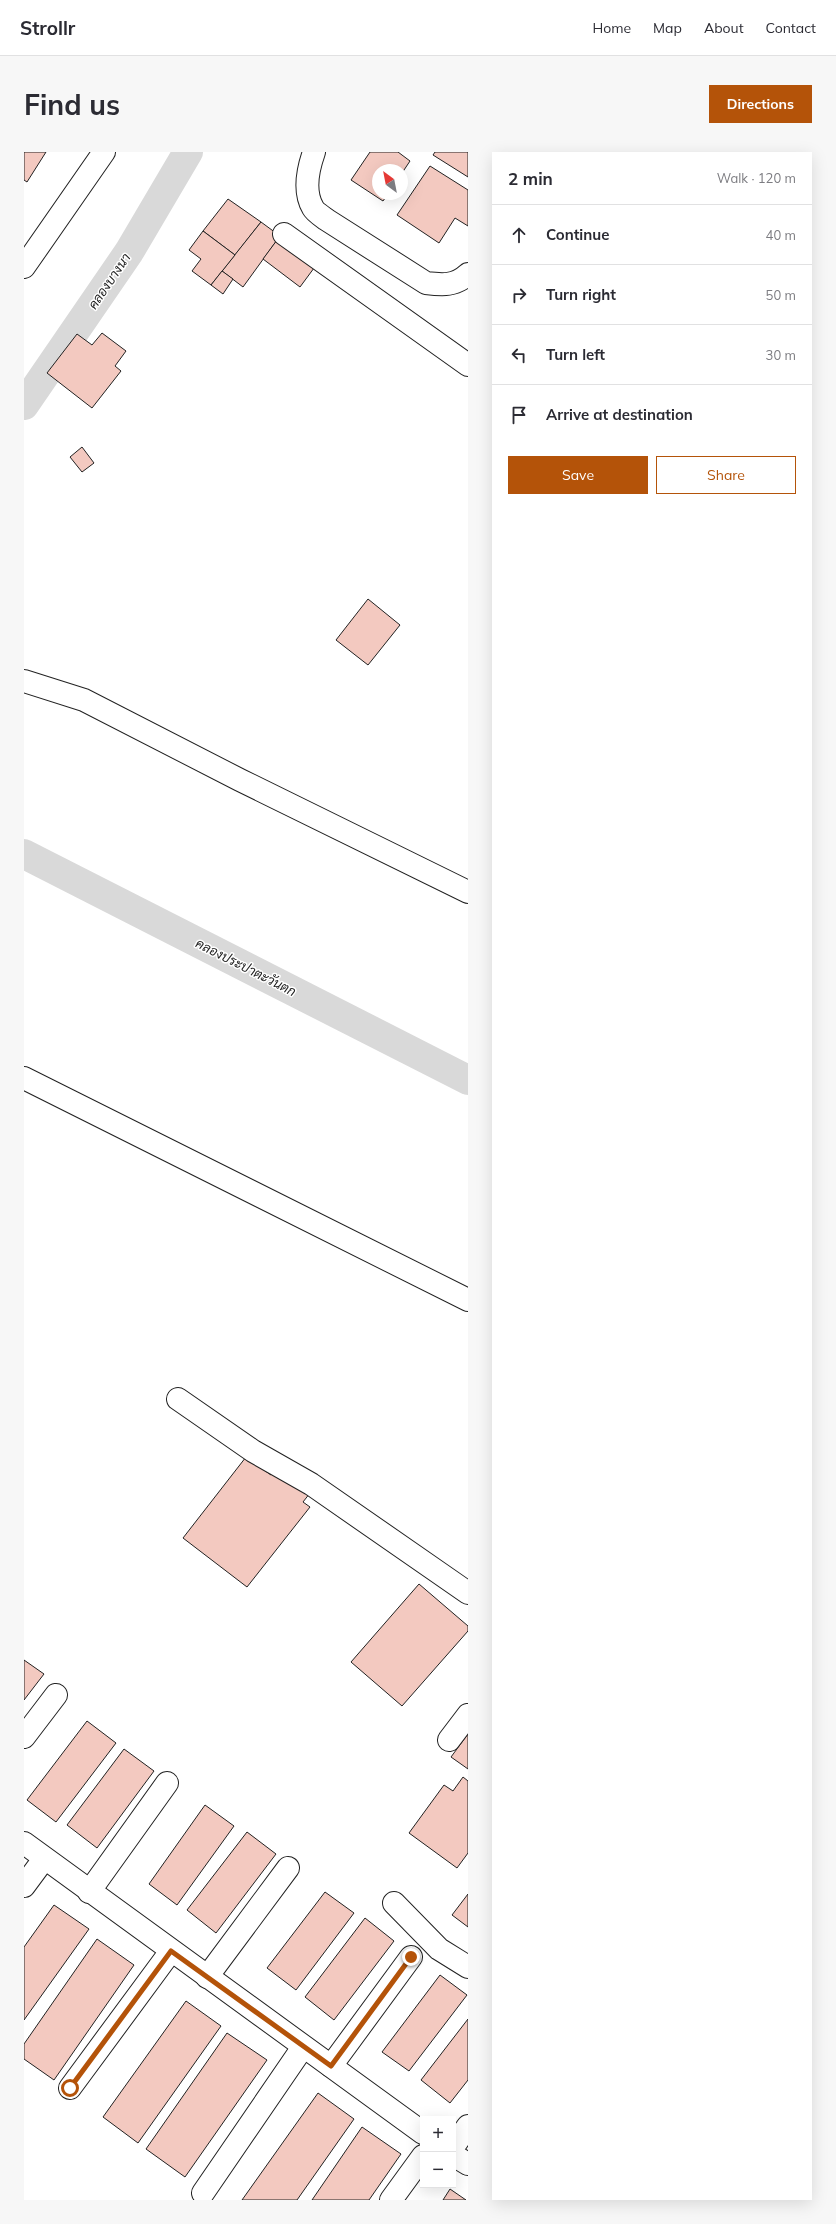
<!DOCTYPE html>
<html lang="en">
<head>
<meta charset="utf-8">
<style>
  :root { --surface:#fff; --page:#f7f7f7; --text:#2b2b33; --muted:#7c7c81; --line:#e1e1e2; --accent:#b45309 }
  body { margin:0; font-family:Mulish,Sarabun,sans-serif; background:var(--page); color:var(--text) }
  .controls { position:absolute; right:12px; bottom:12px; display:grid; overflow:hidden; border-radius:0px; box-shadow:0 4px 16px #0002 }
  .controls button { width:36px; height:36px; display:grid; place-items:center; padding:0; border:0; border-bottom:1px solid var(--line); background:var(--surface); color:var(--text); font:20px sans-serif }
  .compass { position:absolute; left:348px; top:12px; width:36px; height:36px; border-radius:50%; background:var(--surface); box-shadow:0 4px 16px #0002; rotate:328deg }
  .stop { position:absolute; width:12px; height:12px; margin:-9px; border:3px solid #b45309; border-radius:50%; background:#fff }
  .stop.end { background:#b45309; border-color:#fff; box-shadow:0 1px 4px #0008 }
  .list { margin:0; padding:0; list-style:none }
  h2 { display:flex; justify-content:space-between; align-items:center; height:52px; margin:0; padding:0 16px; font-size:17px }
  h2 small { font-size:13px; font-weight:400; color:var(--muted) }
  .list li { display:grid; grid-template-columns:26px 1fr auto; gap:12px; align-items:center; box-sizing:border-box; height:60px; padding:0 16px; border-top:1px solid var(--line) }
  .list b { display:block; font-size:15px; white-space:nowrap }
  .list em { font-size:13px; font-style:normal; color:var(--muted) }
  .actions { display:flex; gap:8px; padding:12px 16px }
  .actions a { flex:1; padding:9px 0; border:1px solid var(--accent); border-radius:0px; text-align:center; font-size:14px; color:var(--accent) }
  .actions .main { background:var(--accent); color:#fff }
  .icon { flex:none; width:22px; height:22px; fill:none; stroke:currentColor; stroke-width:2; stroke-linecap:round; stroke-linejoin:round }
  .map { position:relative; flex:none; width:444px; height:2048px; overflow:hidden; border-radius:0px }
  header { display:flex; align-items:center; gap:24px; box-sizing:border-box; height:56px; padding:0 20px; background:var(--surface); border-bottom:1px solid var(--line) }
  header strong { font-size:19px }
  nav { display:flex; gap:22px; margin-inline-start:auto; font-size:14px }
  .intro { display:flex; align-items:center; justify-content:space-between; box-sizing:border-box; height:96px; padding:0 24px }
  h1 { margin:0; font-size:28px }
  .button { padding:10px 18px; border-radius:0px; background:var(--accent); color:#fff; font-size:14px; font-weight:700 }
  main { display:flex; gap:24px; padding:0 24px }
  aside { flex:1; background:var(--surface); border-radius:0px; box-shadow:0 4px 16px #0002 }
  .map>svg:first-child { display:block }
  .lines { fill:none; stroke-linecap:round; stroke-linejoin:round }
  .canal { stroke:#d9d9d9; stroke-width:30 }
  .building { fill:#f3c9c0; stroke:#222 }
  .minor-casing { stroke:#222; stroke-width:24 }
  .minor { stroke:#fff; stroke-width:22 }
  .route { stroke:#b45309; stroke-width:5 }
  .labels { text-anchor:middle; stroke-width:3; stroke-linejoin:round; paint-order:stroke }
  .water-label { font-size:13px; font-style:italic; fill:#222; stroke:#fff }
</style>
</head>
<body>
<header>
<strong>Strollr</strong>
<nav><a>Home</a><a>Map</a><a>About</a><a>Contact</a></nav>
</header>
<div class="intro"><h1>Find us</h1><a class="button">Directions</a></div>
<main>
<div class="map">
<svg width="444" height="2048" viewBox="0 0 444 2048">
  <rect width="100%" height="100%" fill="#fff"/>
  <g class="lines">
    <g class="canal">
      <polyline points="0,253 105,100 164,0"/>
      <polyline points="0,702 444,928"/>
    </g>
  </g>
  <g class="building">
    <polygon points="0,0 22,0 3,30 0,28"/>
    <polygon points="346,0 374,0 386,9 378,21 378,18 354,18 354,42 364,42 359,49 327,28"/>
    <polygon points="411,0 444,0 444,25 409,3"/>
    <polygon points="406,14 444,38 444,74 431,66 415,91 373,63"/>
    <polygon points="204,47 237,70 211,103 179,79"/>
    <polygon points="237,70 256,84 219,135 198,119"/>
    <polygon points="179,79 211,103 187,133 168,119 177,107 165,98"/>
    <polygon points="256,84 293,112 276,135 239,107"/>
    <polygon points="198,119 209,127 199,142 187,133"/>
    <polygon points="78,181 102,199 91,214 97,219 68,256 23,221 53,182 68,193"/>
    <polygon points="58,295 70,311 58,320 46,305"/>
    <polygon points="344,447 376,473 344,513 312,488"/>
    <polygon points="222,1305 247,1323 254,1315 286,1341 279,1350 286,1355 223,1435 159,1386"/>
    <polygon points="395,1432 444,1474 444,1479 378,1554 327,1510"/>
    <polygon points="0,1508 20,1522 0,1548"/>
    <polygon points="63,1569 92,1591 32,1670 3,1648"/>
    <polygon points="444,1582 444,1617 427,1605"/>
    <polygon points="100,1597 130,1619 73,1696 43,1673"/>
    <polygon points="439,1625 444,1629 444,1701 433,1716 385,1681 420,1633 429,1639"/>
    <polygon points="181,1653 210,1674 153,1753 125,1732"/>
    <polygon points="223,1680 252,1702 192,1781 163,1758"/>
    <polygon points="301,1740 330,1761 272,1838 243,1816"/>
    <polygon points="444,1742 444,1775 428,1763"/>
    <polygon points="30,1753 65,1777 0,1868 0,1795"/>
    <polygon points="341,1766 370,1789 310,1868 281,1845"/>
    <polygon points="73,1787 110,1813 30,1928 0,1907 0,1892"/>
    <polygon points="416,1823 443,1843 385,1919 358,1900"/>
    <polygon points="162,1849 197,1874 114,1991 79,1965"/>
    <polygon points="444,1867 444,1928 426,1951 397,1928"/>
    <polygon points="203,1881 243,1908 161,2025 122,1997"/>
    <polygon points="294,1941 330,1967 273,2048 218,2048"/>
    <polygon points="338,1975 377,2002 345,2048 288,2048"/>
    <polygon points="426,2037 442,2048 419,2048"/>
  </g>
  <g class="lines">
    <g class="minor-casing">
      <g id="minor">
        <path d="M290,0C284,17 279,39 289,56C291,60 299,65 303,68L402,131C419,133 431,134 444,122"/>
        <polyline points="260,82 444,213"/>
        <polyline points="0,115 80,0"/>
        <polyline points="0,529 60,548 216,628 444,740"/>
        <polyline points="0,926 444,1148"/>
        <polyline points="154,1247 229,1299 287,1332 444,1441"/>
        <polyline points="0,1585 32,1543"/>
        <polyline points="425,1588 444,1563"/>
        <polyline points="0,1691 399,1981"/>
        <polyline points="0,1734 20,1707"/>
        <polyline points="65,1740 143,1631"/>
        <polyline points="370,1751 415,1797 444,1815"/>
        <polyline points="183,1825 264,1716"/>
        <polyline points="307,1914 387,1805"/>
        <polyline points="46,1936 147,1799"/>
        <polyline points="429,1995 444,1974"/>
        <polyline points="429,2003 444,2012"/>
        <polyline points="179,2041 279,1895"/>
        <polyline points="367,2048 399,2004"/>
      </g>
    </g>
    <use href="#minor" class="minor"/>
  </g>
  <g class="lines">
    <polyline class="route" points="46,1936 147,1799 307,1914 387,1805"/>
  </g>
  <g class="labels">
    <g class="water-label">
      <text transform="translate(85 129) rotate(-56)" y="5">คลองบางนา</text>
      <text transform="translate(222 815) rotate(27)" y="5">คลองประปาตะวันตก</text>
    </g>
  </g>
</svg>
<div class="controls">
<button>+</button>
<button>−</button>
</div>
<svg class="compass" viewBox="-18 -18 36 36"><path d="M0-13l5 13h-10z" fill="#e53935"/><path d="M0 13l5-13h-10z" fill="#7c7c81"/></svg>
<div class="stop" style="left:46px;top:1936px"></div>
<div class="stop end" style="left:387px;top:1805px"></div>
</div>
<aside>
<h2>2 min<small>Walk · 120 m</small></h2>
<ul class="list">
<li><svg class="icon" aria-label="ahead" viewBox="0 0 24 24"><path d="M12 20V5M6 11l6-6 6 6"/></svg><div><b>Continue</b></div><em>40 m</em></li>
<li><svg class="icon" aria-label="right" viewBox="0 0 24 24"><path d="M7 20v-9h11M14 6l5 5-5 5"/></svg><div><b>Turn right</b></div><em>50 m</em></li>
<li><svg class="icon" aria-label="left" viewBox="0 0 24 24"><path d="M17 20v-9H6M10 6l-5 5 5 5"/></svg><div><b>Turn left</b></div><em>30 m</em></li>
<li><svg class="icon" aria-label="arrive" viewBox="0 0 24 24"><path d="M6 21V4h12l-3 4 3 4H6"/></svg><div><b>Arrive at destination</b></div></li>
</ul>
<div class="actions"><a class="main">Save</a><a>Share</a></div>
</aside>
</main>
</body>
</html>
